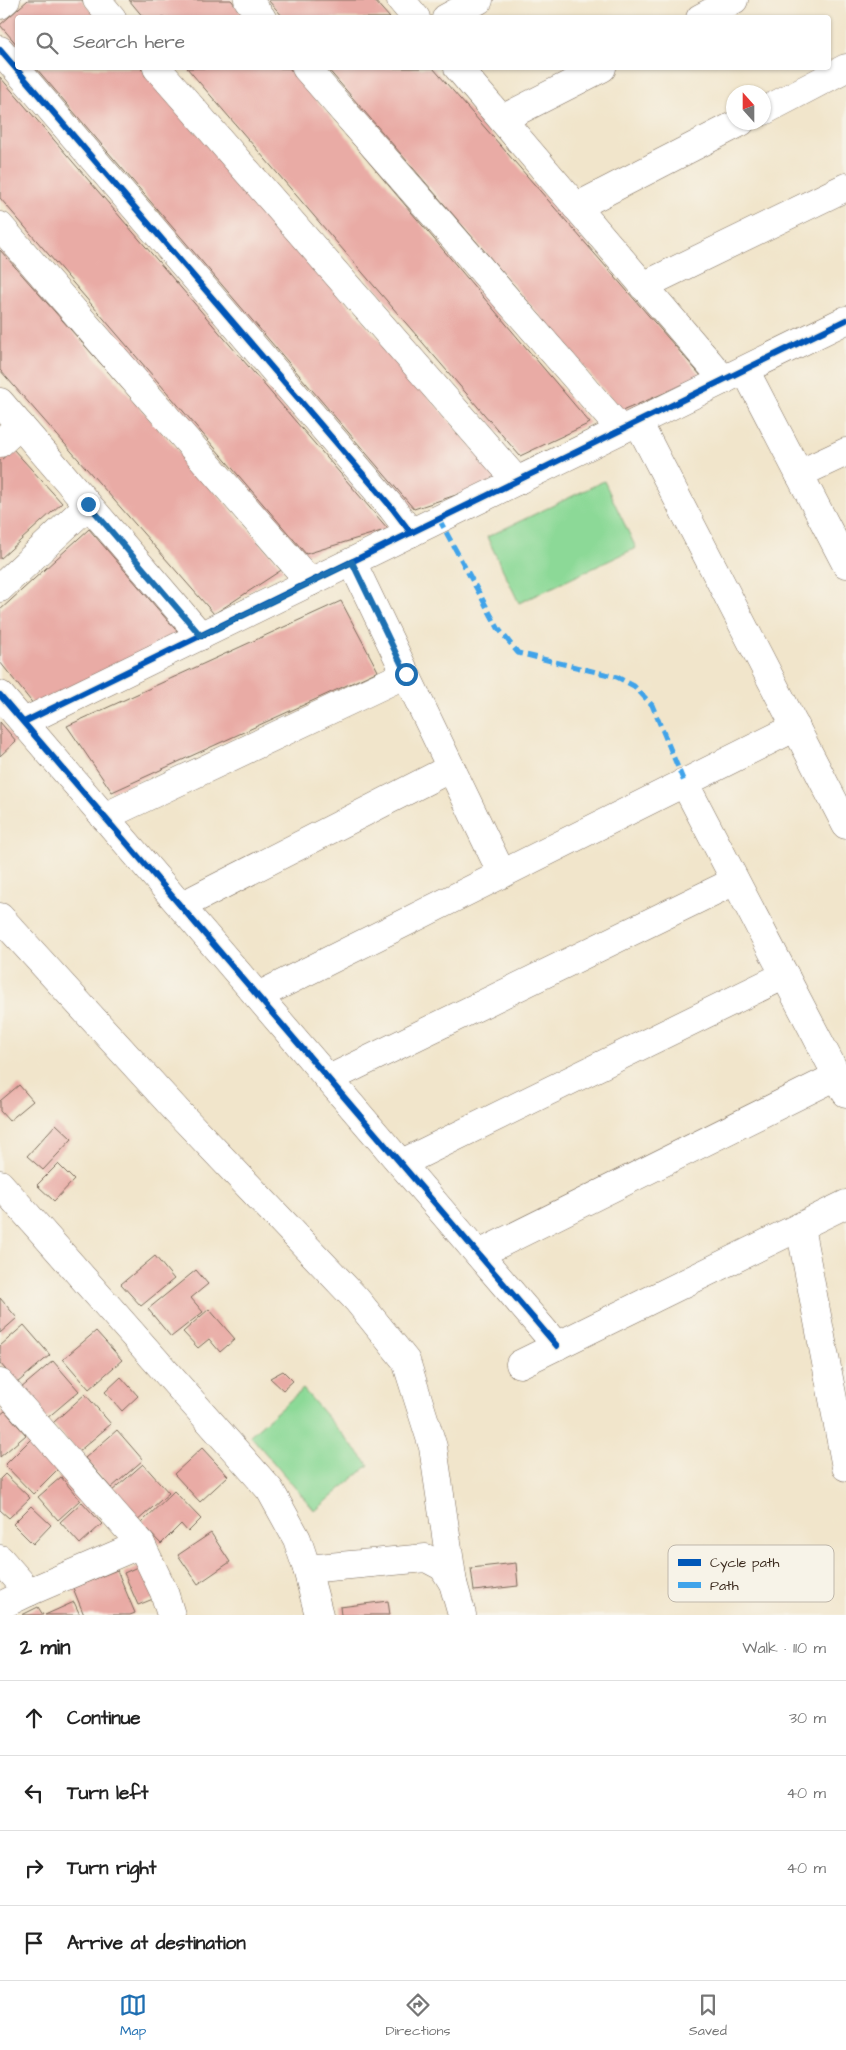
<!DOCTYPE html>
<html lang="en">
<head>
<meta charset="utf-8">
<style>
  :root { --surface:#fff; --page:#f6f6f6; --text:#222; --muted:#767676; --line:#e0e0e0; --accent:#1f6fb2 }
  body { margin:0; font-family:"Architects Daughter",sans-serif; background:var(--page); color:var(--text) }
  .compass { position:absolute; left:726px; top:85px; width:45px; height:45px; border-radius:50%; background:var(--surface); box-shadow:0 1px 4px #0004; rotate:339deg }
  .stop { position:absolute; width:15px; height:15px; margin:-11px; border:4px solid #1f6fb2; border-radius:50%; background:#fff }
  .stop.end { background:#1f6fb2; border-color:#fff; box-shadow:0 1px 5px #0008 }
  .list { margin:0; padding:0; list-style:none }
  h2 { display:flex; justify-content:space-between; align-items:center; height:65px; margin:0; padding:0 20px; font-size:21px }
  h2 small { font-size:16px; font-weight:400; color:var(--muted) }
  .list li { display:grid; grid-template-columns:32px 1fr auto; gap:15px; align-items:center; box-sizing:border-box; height:75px; padding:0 20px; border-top:1px solid var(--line) }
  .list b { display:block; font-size:19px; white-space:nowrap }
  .list em { font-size:16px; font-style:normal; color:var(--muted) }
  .icon { flex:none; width:28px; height:28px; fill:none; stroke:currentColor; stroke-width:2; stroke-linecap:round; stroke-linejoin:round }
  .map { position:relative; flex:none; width:846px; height:1615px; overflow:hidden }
  .search { position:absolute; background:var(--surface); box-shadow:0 1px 4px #0004; left:15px; right:15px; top:15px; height:55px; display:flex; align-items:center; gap:12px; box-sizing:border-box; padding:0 18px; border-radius:5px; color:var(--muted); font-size:19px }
  .sheet { height:365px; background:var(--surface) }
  nav { display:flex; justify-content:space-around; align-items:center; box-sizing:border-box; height:70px; border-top:1px solid var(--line); background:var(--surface); font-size:14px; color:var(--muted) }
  nav a { display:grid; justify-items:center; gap:2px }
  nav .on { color:var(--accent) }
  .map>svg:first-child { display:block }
  .green { fill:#8cd997; stroke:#64825a }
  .building { fill:#e9aba5 }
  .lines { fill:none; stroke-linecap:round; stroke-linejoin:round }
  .minor-casing { stroke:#7b6b5b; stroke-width:29 }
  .minor { stroke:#fff; stroke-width:28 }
  .quiet { stroke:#3fa3ea; stroke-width:5; stroke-dasharray:10 5; stroke-linecap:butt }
  .cycleway-casing { stroke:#f7f3e8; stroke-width:9 }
  .cycleway { stroke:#0057b8; stroke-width:6 }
  .route { stroke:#1f6fb2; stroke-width:6 }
  .key { fill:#f7f3e8; stroke:#bfb7ab; stroke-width:1 }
  .key-label { font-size:14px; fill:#3b2a1e }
</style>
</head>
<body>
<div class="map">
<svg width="846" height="1615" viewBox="0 0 846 1615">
  <rect width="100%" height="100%" fill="#f7f3e8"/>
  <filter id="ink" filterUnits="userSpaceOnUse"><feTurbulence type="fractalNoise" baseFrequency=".02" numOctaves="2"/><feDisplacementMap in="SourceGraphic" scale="10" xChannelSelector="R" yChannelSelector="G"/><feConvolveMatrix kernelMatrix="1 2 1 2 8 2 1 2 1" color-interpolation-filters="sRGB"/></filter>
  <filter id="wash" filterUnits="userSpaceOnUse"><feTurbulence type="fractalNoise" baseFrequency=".0096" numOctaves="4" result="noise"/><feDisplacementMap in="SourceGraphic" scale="20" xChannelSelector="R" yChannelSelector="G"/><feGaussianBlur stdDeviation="1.12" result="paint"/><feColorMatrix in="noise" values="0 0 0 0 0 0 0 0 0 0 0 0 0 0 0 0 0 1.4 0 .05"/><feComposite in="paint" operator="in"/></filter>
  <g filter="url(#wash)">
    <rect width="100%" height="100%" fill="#f1e5cb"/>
    <g class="green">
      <polygon points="604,481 636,548 519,603 487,537"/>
      <polygon points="303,1389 369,1465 315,1511 250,1435"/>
    </g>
    <g id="blocks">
      <g class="building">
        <polygon points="28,0 82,0 97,18 18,18 18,46 0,25"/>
        <polygon points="129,0 231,0 246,18 144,18"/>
        <polygon points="268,0 374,0 390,18 284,18"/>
        <polygon points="36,68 141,68 501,480 414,509"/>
        <polygon points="187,68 289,68 590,423 520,456"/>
        <polygon points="327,68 433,68 702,377 622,411"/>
        <polygon points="0,77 388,529 306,554 0,198"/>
        <polygon points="0,250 283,569 214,614 0,370"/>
        <polygon points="13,449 62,503 0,559 0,461"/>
        <polygon points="89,529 181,636 34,705 0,662 0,610"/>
        <polygon points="341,601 378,671 112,792 67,726"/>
        <polygon points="0,722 16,741 0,756"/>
        <polygon points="19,1085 33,1101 9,1121 0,1111 0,1101"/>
        <polygon points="56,1124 72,1139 43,1170 27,1156"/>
        <polygon points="58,1164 74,1180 54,1201 37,1185"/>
        <polygon points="155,1256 174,1279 141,1306 121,1284"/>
        <polygon points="196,1270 208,1284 191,1298 203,1312 171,1337 148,1309"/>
        <polygon points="0,1298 17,1318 0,1333"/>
        <polygon points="209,1309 235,1339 220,1352 209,1339 198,1348 183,1332"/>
        <polygon points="24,1325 50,1355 17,1383 0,1363 0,1346"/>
        <polygon points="96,1331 122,1360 89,1389 63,1359"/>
        <polygon points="53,1361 79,1391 46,1419 20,1389"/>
        <polygon points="283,1371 293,1381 283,1390 270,1378"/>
        <polygon points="121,1377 138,1396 122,1411 105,1392"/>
        <polygon points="85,1394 111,1424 78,1452 53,1423"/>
        <polygon points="5,1411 26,1435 0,1457 0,1415"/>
        <polygon points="117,1430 143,1460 111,1488 85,1458"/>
        <polygon points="31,1439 59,1468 33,1494 5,1465"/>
        <polygon points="202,1448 228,1476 200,1502 174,1474"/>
        <polygon points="143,1464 169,1493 136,1522 111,1492"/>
        <polygon points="5,1474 30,1498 9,1518 0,1510 0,1479"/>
        <polygon points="61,1477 80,1500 58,1520 38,1497"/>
        <polygon points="174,1491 201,1519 188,1532 181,1524 161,1544 141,1523"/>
        <polygon points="82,1502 102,1524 80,1544 60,1522"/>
        <polygon points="31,1506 51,1525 33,1544 13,1524"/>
        <polygon points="211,1533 230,1562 198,1584 178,1555"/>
        <polygon points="516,1563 518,1586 474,1591 471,1568"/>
        <polygon points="144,1564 158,1597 138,1605 124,1573"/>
        <polygon points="117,1570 135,1613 130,1615 84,1615 73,1588"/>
        <polygon points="388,1601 390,1615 341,1615 340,1607"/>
        <polygon points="74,1602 80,1615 45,1615"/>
        <polygon points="38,1607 43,1615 22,1615"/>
      </g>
    </g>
  </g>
  <g filter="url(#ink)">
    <use href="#blocks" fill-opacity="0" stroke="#7b6b5b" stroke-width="1"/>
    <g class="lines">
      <g class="minor-casing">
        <g id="minor">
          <polyline points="97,0 112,18"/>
          <polyline points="248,0 262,18"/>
          <polyline points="401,0 416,18"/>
          <polyline points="0,5 6,0"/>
          <polyline points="446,18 479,0"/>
          <polyline points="700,18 734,0"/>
          <polyline points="0,50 392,508 411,533"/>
          <polyline points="157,68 517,481"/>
          <polyline points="306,68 621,430"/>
          <polyline points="458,68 724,380"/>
          <polyline points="764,111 846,68"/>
          <polyline points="502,119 602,68"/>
          <polyline points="576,207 741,122"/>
          <polyline points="0,226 310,582"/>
          <polyline points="643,286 846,187"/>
          <polyline points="745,370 846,564"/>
          <polyline points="0,402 201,636"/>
          <polyline points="638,422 846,825"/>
          <polyline points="0,443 20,425"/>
          <polyline points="799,474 846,452"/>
          <polyline points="352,562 502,874"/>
          <polyline points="0,588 88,505"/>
          <polyline points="0,695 557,1346"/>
          <polyline points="24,722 846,320"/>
          <polyline points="684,782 846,1093"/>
          <polyline points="104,817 406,674"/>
          <polyline points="181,906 451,768"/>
          <polyline points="0,917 177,1111 357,1300 406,1361 433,1447 453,1583"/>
          <polyline points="258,996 796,727"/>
          <polyline points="329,1079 735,881"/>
          <polyline points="402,1163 785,975"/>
          <polyline points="0,1184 270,1490 297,1539 307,1569 319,1615"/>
          <polyline points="800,1227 846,1467"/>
          <polyline points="479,1254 837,1076"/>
          <polyline points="520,1364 846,1204"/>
          <polyline points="0,1383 141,1544 164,1592 171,1615"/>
          <polyline points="0,1559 29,1592"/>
          <polyline points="307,1569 426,1558 443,1567 453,1583 462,1615"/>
          <polyline points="0,1606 29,1592 141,1544"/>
        </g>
      </g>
      <use href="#minor" class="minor"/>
      <polyline class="quiet" points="439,519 498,628 518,653 617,677 634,686 652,705 684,782"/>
      <g class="cycleway-casing">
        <g id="cycleway">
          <polyline points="0,50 392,508 411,533"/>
          <polyline points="0,695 557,1346"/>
          <polyline points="24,722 846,320"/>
        </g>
      </g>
      <use href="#cycleway" class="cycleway"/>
    </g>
  </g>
  <g class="lines" filter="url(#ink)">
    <polyline class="route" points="88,504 201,636 352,562 406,674"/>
  </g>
  <rect x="668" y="1545" width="166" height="57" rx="8" class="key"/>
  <rect x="678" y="1559" width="23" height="7" fill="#0057b8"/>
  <rect x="678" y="1582" width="23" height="6" fill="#3fa3ea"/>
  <g class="key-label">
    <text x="710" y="1567">Cycle path</text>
    <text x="710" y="1590">Path</text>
  </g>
</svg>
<svg class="compass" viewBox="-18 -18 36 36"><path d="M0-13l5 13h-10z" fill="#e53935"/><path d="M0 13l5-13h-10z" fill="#767676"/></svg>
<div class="stop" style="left:406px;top:674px"></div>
<div class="stop end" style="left:88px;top:504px"></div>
<div class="search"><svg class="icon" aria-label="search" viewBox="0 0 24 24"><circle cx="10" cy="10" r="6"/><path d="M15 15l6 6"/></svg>Search here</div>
</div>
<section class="sheet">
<h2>2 min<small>Walk · 110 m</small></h2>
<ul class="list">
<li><svg class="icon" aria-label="ahead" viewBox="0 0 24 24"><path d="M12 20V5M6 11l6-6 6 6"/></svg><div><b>Continue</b></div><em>30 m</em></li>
<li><svg class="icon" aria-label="left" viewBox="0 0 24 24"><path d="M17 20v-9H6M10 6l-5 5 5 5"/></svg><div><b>Turn left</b></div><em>40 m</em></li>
<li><svg class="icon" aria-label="right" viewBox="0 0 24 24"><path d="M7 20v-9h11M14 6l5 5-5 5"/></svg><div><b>Turn right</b></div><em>40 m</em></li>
<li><svg class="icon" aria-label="arrive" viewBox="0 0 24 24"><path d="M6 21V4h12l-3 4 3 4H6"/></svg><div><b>Arrive at destination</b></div></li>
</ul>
</section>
<nav>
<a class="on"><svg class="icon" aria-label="map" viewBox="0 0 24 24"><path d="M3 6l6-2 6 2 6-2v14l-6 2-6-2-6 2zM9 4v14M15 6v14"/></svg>Map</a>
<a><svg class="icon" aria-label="directions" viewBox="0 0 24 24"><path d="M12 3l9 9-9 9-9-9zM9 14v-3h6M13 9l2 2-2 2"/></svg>Directions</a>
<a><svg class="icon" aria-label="saved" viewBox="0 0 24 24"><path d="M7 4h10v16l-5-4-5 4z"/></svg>Saved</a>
</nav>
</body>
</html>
